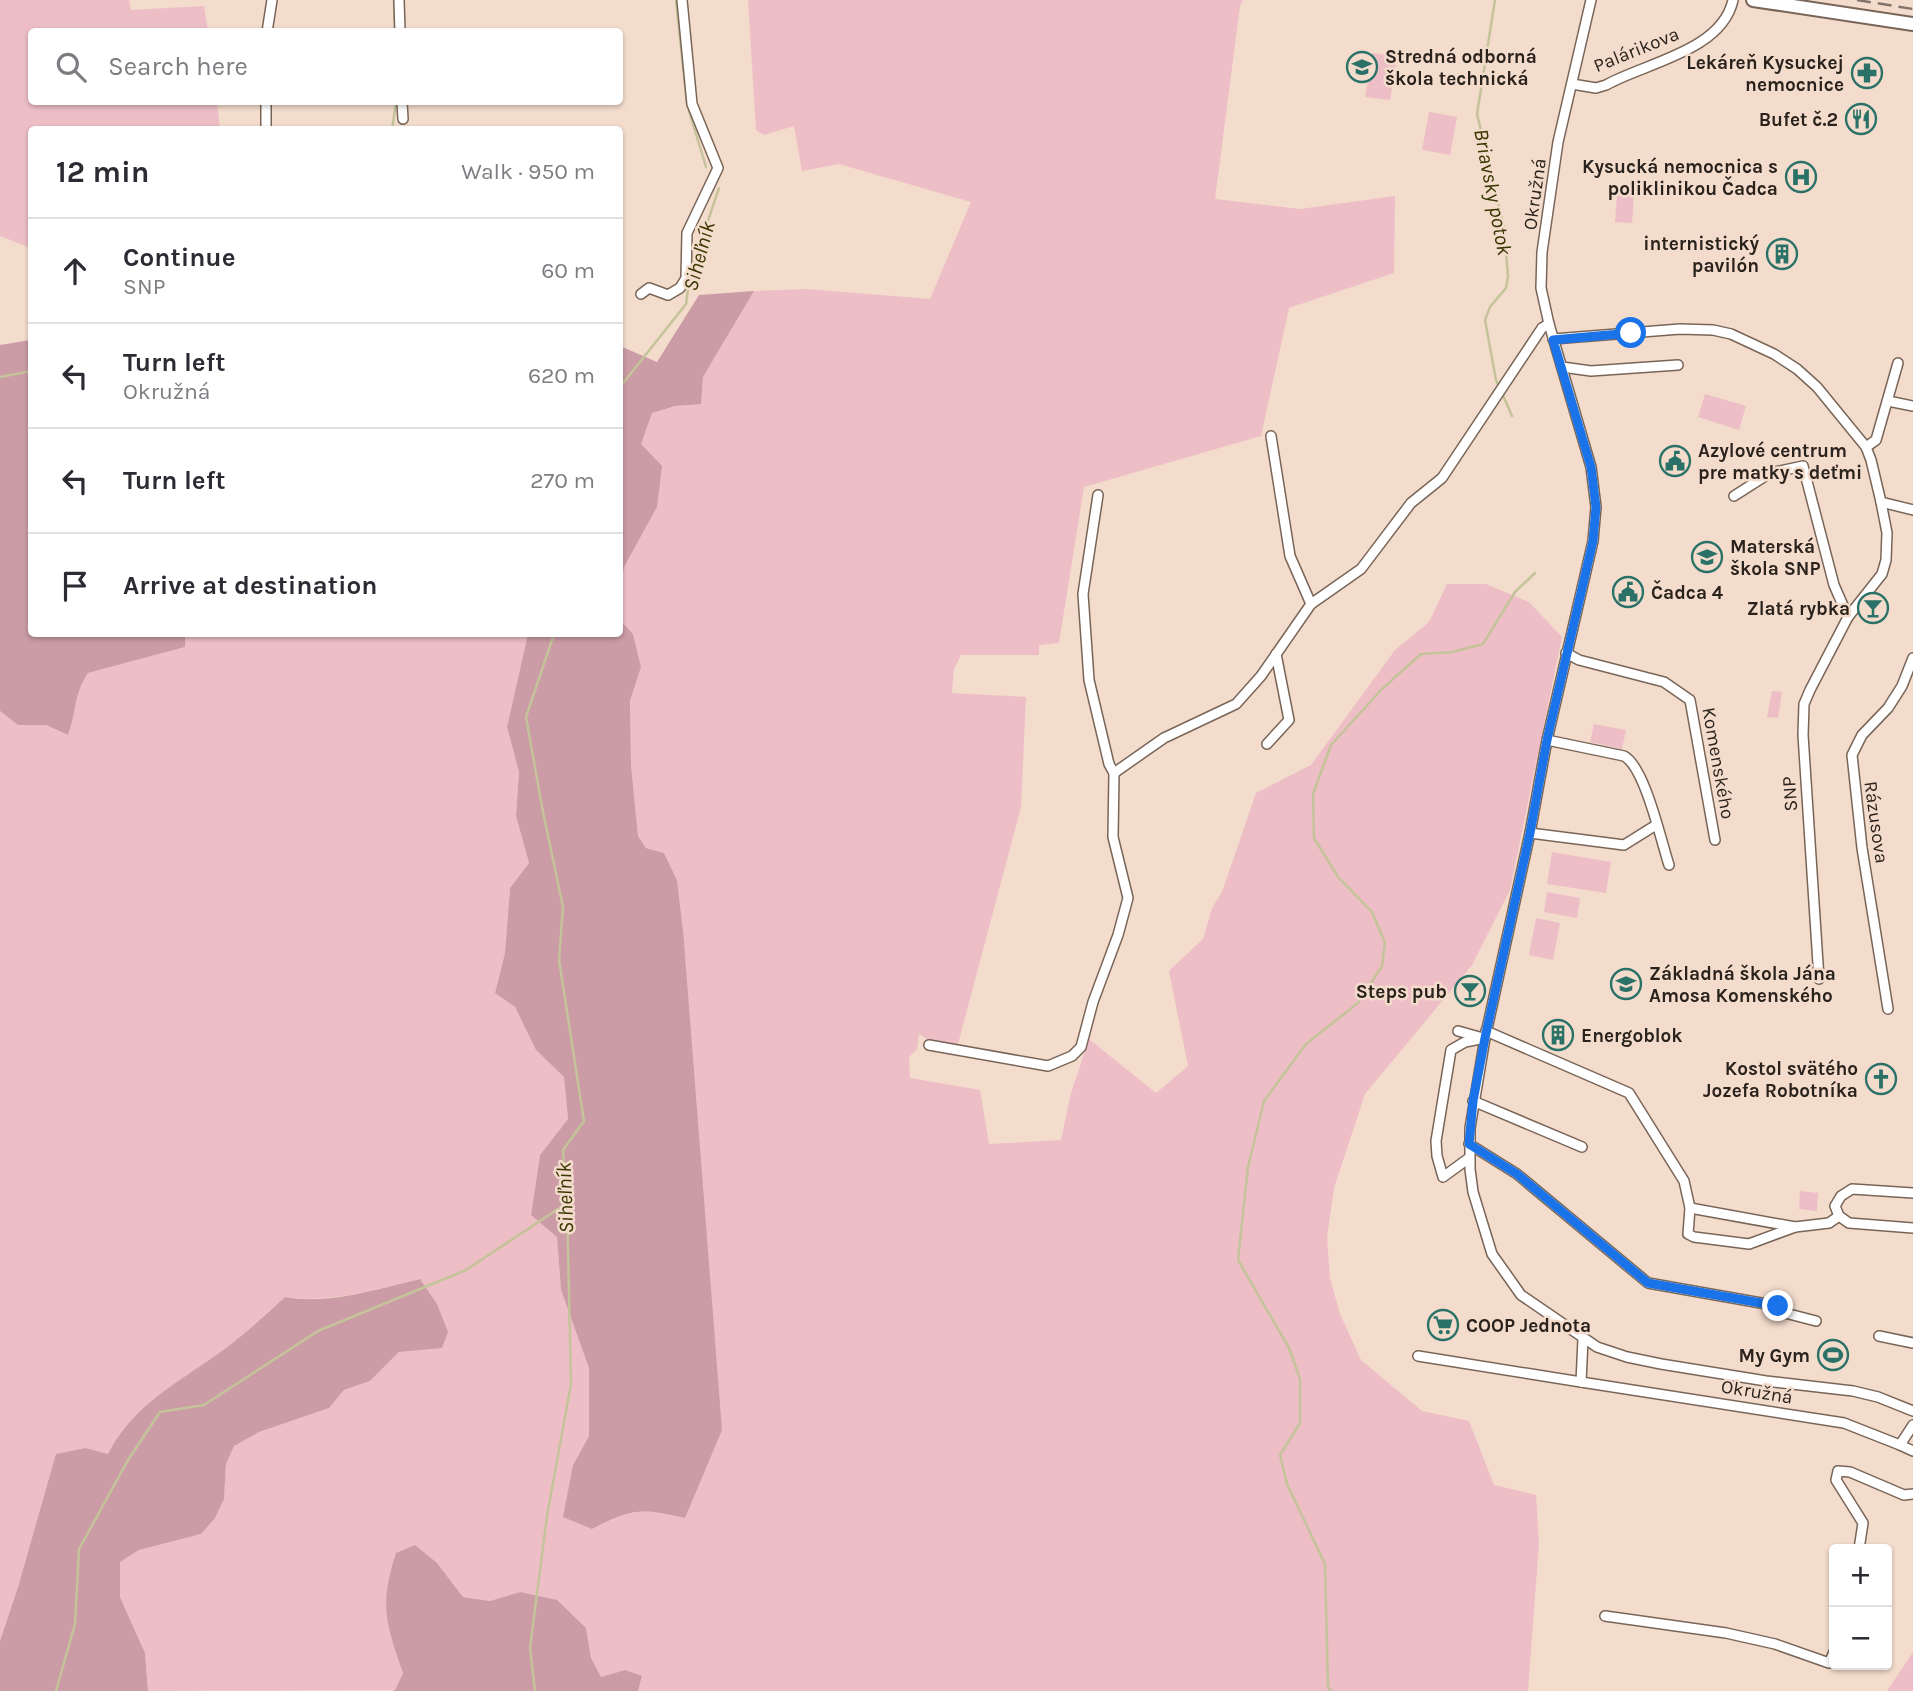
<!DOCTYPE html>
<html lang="en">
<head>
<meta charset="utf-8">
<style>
  :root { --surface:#fff; --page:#f7f7f7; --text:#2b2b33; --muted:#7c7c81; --line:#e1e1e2 }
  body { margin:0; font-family:Karla,sans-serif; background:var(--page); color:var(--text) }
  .controls { position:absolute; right:21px; bottom:21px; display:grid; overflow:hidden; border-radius:7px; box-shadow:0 2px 5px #0004 }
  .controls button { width:63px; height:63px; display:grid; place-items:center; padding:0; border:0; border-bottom:2px solid var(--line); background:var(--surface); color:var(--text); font:35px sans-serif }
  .stop { position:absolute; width:21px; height:21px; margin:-16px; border:5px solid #1a73e8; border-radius:50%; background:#fff }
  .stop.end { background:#1a73e8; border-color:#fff; box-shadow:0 2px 7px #0008 }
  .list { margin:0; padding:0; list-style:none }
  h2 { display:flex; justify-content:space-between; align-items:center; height:91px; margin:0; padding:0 28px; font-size:30px }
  h2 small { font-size:23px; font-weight:400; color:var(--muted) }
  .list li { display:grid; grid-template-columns:46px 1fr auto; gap:21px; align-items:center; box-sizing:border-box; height:105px; padding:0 28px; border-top:2px solid var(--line) }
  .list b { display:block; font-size:26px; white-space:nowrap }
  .list p { margin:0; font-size:23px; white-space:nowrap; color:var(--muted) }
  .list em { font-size:23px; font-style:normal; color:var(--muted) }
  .icon { flex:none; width:38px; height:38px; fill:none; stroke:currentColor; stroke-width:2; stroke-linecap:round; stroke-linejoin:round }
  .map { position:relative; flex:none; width:1913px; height:1691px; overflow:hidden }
  .search { position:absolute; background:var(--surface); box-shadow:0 2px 5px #0004; left:28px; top:28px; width:595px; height:77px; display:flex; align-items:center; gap:18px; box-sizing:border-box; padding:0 24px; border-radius:7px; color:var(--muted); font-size:26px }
  .panel { position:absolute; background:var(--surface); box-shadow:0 2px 5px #0004; left:28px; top:126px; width:595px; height:511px; border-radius:7px }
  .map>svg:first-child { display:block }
  .green { fill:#edbec6 }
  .forest { fill:#cb9ca5 }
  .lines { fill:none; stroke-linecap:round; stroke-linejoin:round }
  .stream { stroke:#c4c399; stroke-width:2.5 }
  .street-casing { stroke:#796557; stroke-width:12 }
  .secondary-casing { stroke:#796557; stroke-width:16 }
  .street { stroke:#fff; stroke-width:9 }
  .secondary { stroke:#fff; stroke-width:12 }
  .rail { stroke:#83746a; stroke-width:2.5; stroke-dasharray:14 7; stroke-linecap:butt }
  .route { stroke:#1a73e8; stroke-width:9 }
  .labels { text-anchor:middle; stroke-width:5; stroke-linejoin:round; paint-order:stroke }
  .street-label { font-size:19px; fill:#2a221c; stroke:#f3dccc }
  .poi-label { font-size:19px; font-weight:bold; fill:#2a221c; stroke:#f3dccc; text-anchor:end }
  .water-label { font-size:21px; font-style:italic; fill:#393701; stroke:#f3dccc }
</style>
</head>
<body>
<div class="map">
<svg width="1913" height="1691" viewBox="0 0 1913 1691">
  <rect width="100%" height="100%" fill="#f3dccc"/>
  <g class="green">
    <polygon points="0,0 129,0 131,10 204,6 208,31 32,32 32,102 217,102 220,129 32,130 31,248 0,236"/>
    <path d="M748,0H1243L1240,6L1215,199L1300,209L1395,196L1394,273L1289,308L1261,436L1084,487L1059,643L1039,645V655H961L954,669L952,693L1026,697L1021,807L957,1048L930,1041L919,1034L917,1049L909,1057L910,1078L980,1090L989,1144L1061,1140L1071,1093L1089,1039L1156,1093L1188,1066L1169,971L1203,939L1212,908L1222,892L1256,793L1311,765L1395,650L1429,622L1447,584H1486L1529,602L1562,637L1510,890L1472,965L1365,1094L1334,1188L1327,1237L1330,1278L1340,1314L1361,1360L1422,1411L1469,1421L1494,1485L1536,1495L1539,1543L1528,1691H638L642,1677L625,1670L601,1677L591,1658L586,1628L520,1592L490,1601L463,1597L437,1563L389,1631L403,1673L395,1690L148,1691L145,1653L120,1597V1562L139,1550L201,1534L224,1499L226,1463L234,1446L259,1432L329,1408L344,1390L370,1381L399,1352L419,1279C377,1289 329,1304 285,1297C263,1316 242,1337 219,1353C178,1382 131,1407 108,1454L86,1448L19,1584L0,1641V711L18,725H46L68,735C77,711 73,696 88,673L185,647V634H528L507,727L519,772L516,816L529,863L510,888L505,953L495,993L515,1007L536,1050L564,1077L568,1119L540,1155L531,1215L557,1236L561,1290L589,1367V1436L573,1465L592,1529C632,1509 642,1508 685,1517L683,930L677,880L664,853L646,848L638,836L631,765L630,701L641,667L633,634L620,620V598L624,567L657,507L641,444L652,412L675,406L701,403L703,377L754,291L807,289L930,299L971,202L839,164L802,171L794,126L764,135L756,130Z"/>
    <polygon points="1372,53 1397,56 1390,100 1365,97"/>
    <polygon points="1429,112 1457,117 1450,155 1422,150"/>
    <polygon points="1617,195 1634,196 1632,223 1615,222"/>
    <polygon points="1705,394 1746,406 1739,430 1698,417"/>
    <polygon points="1772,691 1782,692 1778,718 1767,717"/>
    <polygon points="1594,724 1626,730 1622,749 1590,742"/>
    <polygon points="1552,852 1611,862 1606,893 1547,884"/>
    <polygon points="1547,892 1580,898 1577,918 1544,912"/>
    <polygon points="1536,918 1560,923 1553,960 1529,955"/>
    <polygon points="1800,1191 1818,1193 1817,1211 1799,1209"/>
    <polygon points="1913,1652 1913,1691 1887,1691"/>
  </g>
  <g class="forest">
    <polygon points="754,291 703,377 701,404 675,406 652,413 641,444 662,466 657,507 624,567 620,598 620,346 657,362 699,295"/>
    <path d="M31,340L32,634H185V647L88,673C73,696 77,711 68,735L46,725H18L0,711V345Z"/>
    <path d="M620,620L633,634L641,667L630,701L631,765L638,836L646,848L664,853L677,880L683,930L722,1430L685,1518C642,1508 632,1508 592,1529L563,1517L573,1465L589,1436V1368L561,1290L557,1237L531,1215L540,1155L568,1119L564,1077L536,1050L515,1007L495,993L505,953L510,888L529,863L516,816L519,772L507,727L528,634H620Z"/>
    <path d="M420,1279L437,1304L448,1332L442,1348L399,1352L370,1381L344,1390L329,1408L259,1432L234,1446L226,1464L224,1499L215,1518L201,1534L139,1550L120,1562V1597L145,1653L148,1691H0V1641L19,1584L56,1454L86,1448L108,1454C132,1406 177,1383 219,1353C242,1337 264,1316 285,1297C329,1305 377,1289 420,1279Z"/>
    <path d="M415,1545L437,1563L463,1597L490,1601L520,1592L557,1600L586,1628L591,1658L601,1677L625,1670L642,1676L638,1691H392L395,1690L403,1673C386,1624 379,1605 396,1553Z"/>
  </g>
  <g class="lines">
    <g class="stream">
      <polyline points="394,0 395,32"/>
      <polyline points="676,0 687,104 706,167"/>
      <polyline points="1495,0 1477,114 1504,227 1508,276 1506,288 1490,307 1485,320 1496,380 1499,387"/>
      <polyline points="392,130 396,102"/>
      <polyline points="690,274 719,188"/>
      <polyline points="0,377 32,371"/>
      <polyline points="620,387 686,304 689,281"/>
      <polyline points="1502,393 1512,416"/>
      <polyline points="56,1691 75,1624 79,1549 128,1460 160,1412 204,1405 318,1331 466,1270 567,1203"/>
      <polyline points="535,1691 530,1648 547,1516 571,1384 567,1203 563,1150 584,1121 559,960 563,907 543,812 526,717 554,634"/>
      <polyline points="1331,1691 1328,1687 1325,1564 1287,1484 1280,1455 1300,1423 1300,1379 1289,1348 1238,1260 1248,1167 1264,1101 1306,1044 1358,1003 1382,966 1385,943 1372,912 1338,877 1314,838 1313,794 1331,745 1382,689 1421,654 1452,652 1483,644 1515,592 1535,573"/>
    </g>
    <g class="street-casing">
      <g id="street">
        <polyline points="399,0 400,32"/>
        <polyline points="1591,0 1558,142 1542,252 1541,288 1549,324 1591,467 1596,507 1593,541 1547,740 1530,833 1485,1038 1470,1128 1470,1169 1473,1192 1492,1254 1521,1295 1597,1347 1627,1357 1661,1364 1766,1381 1853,1391 1878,1397 1913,1411"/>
        <polyline points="267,32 272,0"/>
        <path d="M1572,84L1596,88L1606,85C1645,63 1722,51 1733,0"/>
        <polyline points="266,102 266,130"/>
        <polyline points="402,102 403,119"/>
        <polyline points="641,294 649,288 668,295 680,288 686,278 687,233 718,168 692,104 682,0"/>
        <polyline points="1553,339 1680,329 1713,330 1731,334 1774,354 1797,369 1817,387 1866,447 1871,460 1881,502 1887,533 1886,560 1882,574 1848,617 1810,690 1804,704 1803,735 1819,979"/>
        <polyline points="1562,367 1591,371 1678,365"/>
        <polyline points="1888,401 1913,406"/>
        <polyline points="1271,436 1290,556 1311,604"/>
        <polyline points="1866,447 1876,440 1898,363"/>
        <polyline points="1098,495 1083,594 1089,680 1109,764 1114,773 1164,738 1236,704 1261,676 1311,604 1361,569 1411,503 1442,478 1542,328 1549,324"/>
        <polyline points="1734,496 1770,473 1803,466 1834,585 1848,617"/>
        <polyline points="1881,502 1913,510"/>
        <polyline points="1566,653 1579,660 1664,682 1690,700 1715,840"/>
        <path d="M1547,740L1624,756C1645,767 1661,841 1669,865"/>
        <polyline points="1267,744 1289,720 1276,654"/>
        <polyline points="1530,833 1624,845 1656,825"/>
        <polyline points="1888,1009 1862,848 1852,755 1862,735 1888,708 1902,686 1913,658"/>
        <polyline points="1458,1031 1483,1038"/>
        <polyline points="1486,1031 1629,1093 1684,1181 1690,1208 1688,1234 1694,1237 1749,1244 1795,1227"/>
        <polyline points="929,1045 1048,1066 1072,1056 1081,1047 1093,1002 1118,935 1128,898 1113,837 1114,773"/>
        <polyline points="1473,1101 1582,1147"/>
        <polyline points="1469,1144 1517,1174 1648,1283 1778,1306 1785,1313 1816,1321"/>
        <polyline points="1469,1158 1443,1177 1437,1156 1436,1141 1451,1050 1465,1042 1485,1038"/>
        <polyline points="1913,1193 1852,1189 1841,1196 1835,1206 1839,1216 1849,1223 1913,1228"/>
        <polyline points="1690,1208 1795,1227 1829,1223 1839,1216"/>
        <polyline points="1879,1336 1913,1343"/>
        <polyline points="1418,1356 1581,1382 1583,1339"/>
        <polyline points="1581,1382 1844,1423 1900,1445 1913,1425"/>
        <polyline points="1900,1445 1913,1451"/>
        <polyline points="1859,1549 1863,1523 1836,1480 1838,1471 1850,1472 1904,1495 1913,1494"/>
        <polyline points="1605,1616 1726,1633 1775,1644 1829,1663 1834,1652"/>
      </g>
    </g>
    <g class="secondary-casing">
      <polyline id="secondary" points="1753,0 1913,24"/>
    </g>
    <use href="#street" class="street"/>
    <use href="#secondary" class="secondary"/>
    <polyline class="rail" points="1857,0 1913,9"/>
  </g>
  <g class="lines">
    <polyline class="route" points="1631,333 1553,340 1591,467 1596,507 1593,541 1547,740 1530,833 1485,1038 1473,1101 1469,1144 1517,1174 1648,1283 1778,1306"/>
  </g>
  <defs>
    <g id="school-ring" transform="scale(1.575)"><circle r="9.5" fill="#f3dccc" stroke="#2a7168" stroke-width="1.5"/><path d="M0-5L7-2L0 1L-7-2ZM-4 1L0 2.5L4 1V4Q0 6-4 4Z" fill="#2a7168"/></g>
    <g id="pharmacy-ring" transform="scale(1.575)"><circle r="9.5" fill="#f3dccc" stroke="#2a7168" stroke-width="1.5"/><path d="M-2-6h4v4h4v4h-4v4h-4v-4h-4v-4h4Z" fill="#2a7168"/></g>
    <g id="restaurant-ring" transform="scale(1.575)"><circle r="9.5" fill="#f3dccc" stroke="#2a7168" stroke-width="1.5"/><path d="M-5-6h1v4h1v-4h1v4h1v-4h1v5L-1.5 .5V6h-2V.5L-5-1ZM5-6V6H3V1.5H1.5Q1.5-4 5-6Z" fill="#2a7168"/></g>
    <g id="hospital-ring" transform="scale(1.575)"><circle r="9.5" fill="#f3dccc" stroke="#2a7168" stroke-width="1.5"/><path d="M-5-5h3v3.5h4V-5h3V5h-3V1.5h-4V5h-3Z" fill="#2a7168"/></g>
    <g id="building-ring" transform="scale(1.575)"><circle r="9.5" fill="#f3dccc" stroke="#2a7168" stroke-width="1.5"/><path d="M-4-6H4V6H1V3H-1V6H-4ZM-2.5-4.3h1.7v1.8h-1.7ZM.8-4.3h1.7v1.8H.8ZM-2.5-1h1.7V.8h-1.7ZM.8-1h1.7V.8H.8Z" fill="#2a7168"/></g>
    <g id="civic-ring" transform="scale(1.575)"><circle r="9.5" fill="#f3dccc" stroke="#2a7168" stroke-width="1.5"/><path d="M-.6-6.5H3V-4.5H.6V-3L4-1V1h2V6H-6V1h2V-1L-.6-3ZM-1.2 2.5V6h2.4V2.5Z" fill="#2a7168"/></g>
    <g id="bar-ring" transform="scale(1.575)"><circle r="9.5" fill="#f3dccc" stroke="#2a7168" stroke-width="1.5"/><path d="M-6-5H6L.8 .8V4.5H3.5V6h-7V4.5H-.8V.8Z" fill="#2a7168"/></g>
    <g id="church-ring" transform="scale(1.575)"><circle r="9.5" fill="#f3dccc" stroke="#2a7168" stroke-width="1.5"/><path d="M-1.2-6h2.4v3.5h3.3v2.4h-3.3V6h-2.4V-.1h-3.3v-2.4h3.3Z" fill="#2a7168"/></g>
    <g id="supermarket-ring" transform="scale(1.575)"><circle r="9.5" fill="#f3dccc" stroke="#2a7168" stroke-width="1.5"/><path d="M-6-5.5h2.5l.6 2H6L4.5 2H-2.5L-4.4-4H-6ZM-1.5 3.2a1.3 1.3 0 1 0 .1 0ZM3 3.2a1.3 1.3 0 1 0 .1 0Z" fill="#2a7168"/></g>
    <g id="stadium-ring" transform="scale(1.575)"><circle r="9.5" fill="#f3dccc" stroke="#2a7168" stroke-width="1.5"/><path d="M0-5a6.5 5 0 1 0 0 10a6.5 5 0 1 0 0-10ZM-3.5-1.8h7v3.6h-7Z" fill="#2a7168"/></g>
  </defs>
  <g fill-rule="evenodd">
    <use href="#school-ring" x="1362" y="67"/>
    <use href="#pharmacy-ring" x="1867" y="73"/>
    <use href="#restaurant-ring" x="1861" y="119"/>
    <use href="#hospital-ring" x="1801" y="177"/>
    <use href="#building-ring" x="1782" y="254"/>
    <use href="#civic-ring" x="1675" y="461"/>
    <use href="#school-ring" x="1707" y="557"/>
    <use href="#civic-ring" x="1628" y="592"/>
    <use href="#bar-ring" x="1873" y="608"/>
    <use href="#school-ring" x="1626" y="984"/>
    <use href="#bar-ring" x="1470" y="991"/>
    <use href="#building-ring" x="1558" y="1035"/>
    <use href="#church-ring" x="1881" y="1079"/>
    <use href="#supermarket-ring" x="1443" y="1325"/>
    <use href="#stadium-ring" x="1833" y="1355"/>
  </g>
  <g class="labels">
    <g class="street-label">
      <text transform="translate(1636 49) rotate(-22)" y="7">Palárikova</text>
      <text transform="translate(1534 194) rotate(-82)" y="7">Okružná</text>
      <text transform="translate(1719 763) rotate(80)" y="7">Komenského</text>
      <text transform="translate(1789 794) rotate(-94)" y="7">SNP</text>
      <text transform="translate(1877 822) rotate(82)" y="7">Rázusova</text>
      <text transform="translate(1757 1391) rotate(9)" y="7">Okružná</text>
    </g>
    <g class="poi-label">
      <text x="1385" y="63" text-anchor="start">Stredná odborná<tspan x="1385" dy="22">škola technická</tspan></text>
      <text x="1844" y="69">Lekáreň Kysuckej<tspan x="1844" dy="22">nemocnice</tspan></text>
      <text x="1838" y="126">Bufet č.2</text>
      <text x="1778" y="173">Kysucká nemocnica s<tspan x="1778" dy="22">poliklinikou Čadca</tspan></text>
      <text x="1759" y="250">internistický<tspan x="1759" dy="22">pavilón</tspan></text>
      <text x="1698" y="457" text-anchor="start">Azylové centrum<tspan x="1698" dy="22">pre matky s deťmi</tspan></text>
      <text x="1730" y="553" text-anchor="start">Materská<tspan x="1730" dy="22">škola SNP</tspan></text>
      <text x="1651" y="599" text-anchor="start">Čadca 4</text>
      <text x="1850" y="615">Zlatá rybka</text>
      <text x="1649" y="980" text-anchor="start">Základná škola Jána<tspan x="1649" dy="22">Amosa Komenského</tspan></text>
      <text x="1447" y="998">Steps pub</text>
      <text x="1581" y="1042" text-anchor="start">Energoblok</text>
      <text x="1858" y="1075">Kostol svätého<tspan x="1858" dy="22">Jozefa Robotníka</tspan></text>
      <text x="1466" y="1332" text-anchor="start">COOP Jednota</text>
      <text x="1810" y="1362">My Gym</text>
    </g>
    <g class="water-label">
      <text transform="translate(1493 192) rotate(79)" y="7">Briavsky potok</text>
      <text transform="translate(699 256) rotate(-75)" y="7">Siheľník</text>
      <text transform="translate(565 1198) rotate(-92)" y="7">Siheľník</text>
    </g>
  </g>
</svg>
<div class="controls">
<button>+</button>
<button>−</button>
</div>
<div class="stop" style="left:1631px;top:333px"></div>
<div class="stop end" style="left:1778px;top:1306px"></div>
<div class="search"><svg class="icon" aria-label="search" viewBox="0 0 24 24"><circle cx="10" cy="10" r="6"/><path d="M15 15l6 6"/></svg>Search here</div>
<section class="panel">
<h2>12 min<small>Walk · 950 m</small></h2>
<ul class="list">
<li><svg class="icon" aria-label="ahead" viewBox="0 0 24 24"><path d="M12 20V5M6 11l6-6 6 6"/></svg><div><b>Continue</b><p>SNP</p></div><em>60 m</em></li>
<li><svg class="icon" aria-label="left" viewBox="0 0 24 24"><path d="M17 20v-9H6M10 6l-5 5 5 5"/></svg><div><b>Turn left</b><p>Okružná</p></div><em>620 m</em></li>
<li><svg class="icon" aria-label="left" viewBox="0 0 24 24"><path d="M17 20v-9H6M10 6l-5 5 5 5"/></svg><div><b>Turn left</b></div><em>270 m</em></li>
<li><svg class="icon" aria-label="arrive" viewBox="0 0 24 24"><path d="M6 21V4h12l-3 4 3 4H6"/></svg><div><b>Arrive at destination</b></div></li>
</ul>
</section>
</div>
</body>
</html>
